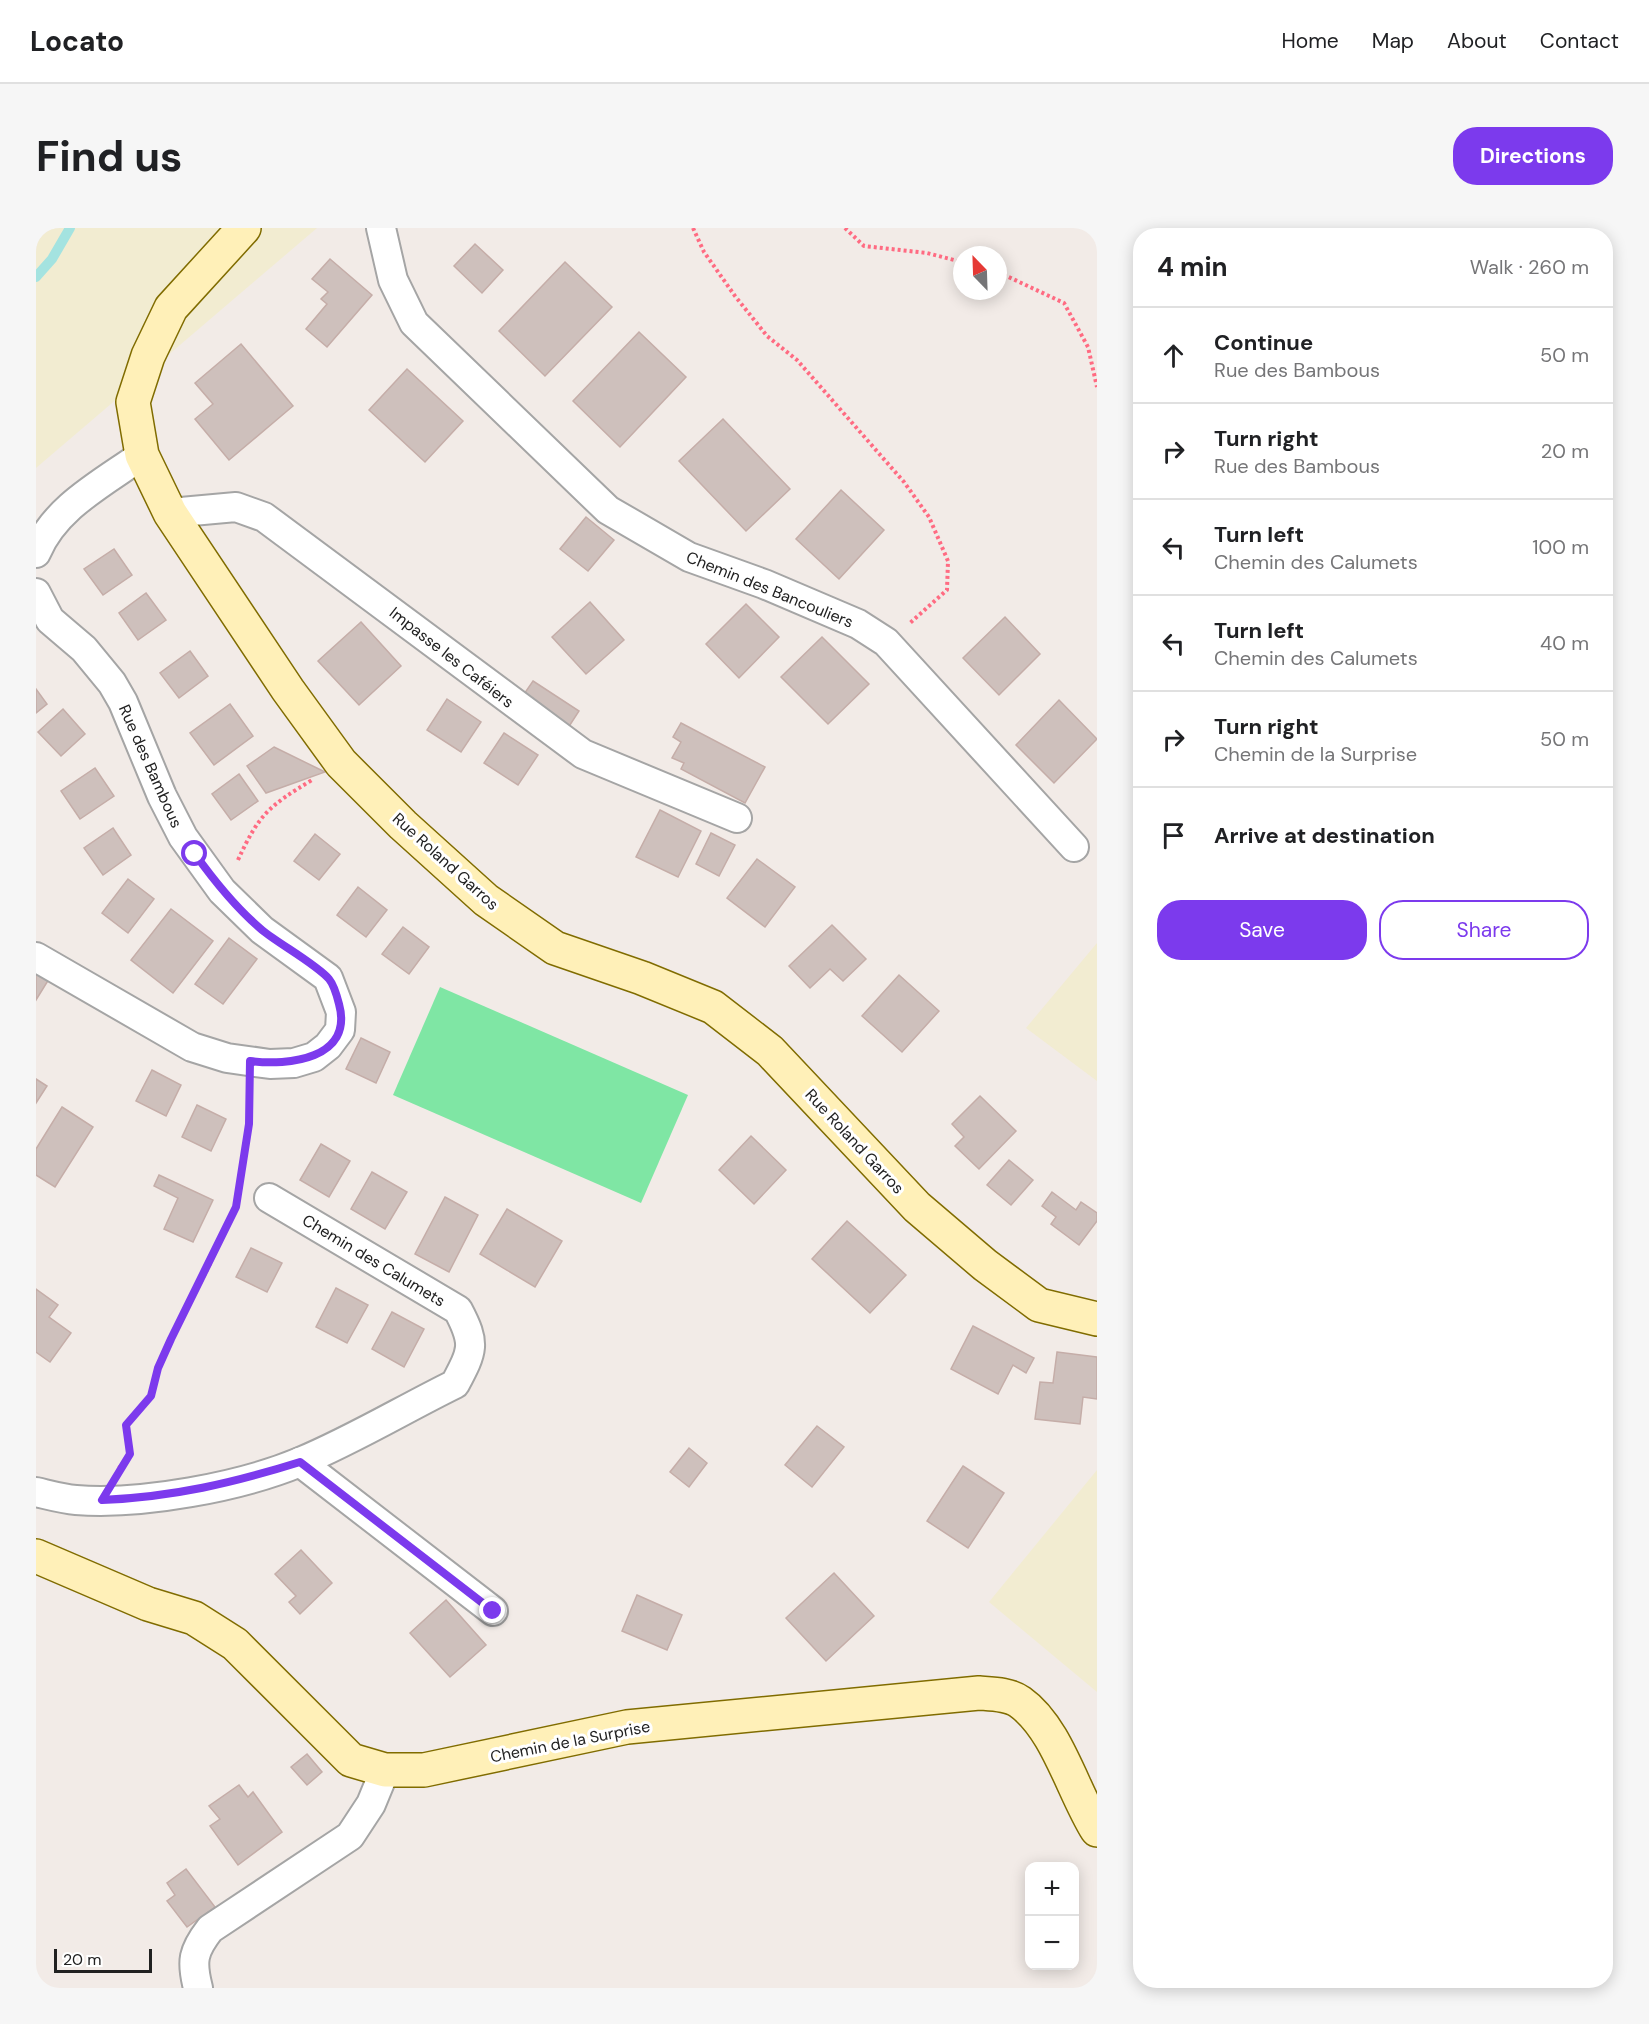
<!DOCTYPE html>
<html lang="en">
<head>
<meta charset="utf-8">
<style>
  :root { --surface:#fff; --page:#f6f6f6; --text:#202124; --muted:#757577; --line:#e0e0e0; --accent:#7c3aed }
  body { margin:0; font-family:"DM Sans",sans-serif; background:var(--page); color:var(--text) }
  .controls { position:absolute; right:18px; bottom:18px; display:grid; overflow:hidden; border-radius:12px; box-shadow:0 3px 15px #0003 }
  .controls button { width:54px; height:54px; display:grid; place-items:center; padding:0; border:0; border-bottom:2px solid var(--line); background:var(--surface); color:var(--text); font:30px sans-serif }
  .compass { position:absolute; left:917px; top:18px; width:54px; height:54px; border-radius:50%; background:var(--surface); box-shadow:0 3px 15px #0003; rotate:337deg }
  .scale { position:absolute; left:18px; bottom:15px; width:98px; box-sizing:border-box; padding-left:6px; border:3px solid #212121; border-top:0; font-size:16px; line-height:21px; white-space:nowrap; color:#212121; -webkit-text-stroke:4px #fff; paint-order:stroke }
  .stop { position:absolute; width:18px; height:18px; margin:-14px; border:4px solid #7c3aed; border-radius:50%; background:#fff }
  .stop.end { background:#7c3aed; border-color:#fff; box-shadow:0 2px 6px #0008 }
  .list { margin:0; padding:0; list-style:none }
  h2 { display:flex; justify-content:space-between; align-items:center; height:78px; margin:0; padding:0 24px; font-size:26px }
  h2 small { font-size:20px; font-weight:400; color:var(--muted) }
  .list li { display:grid; grid-template-columns:39px 1fr auto; gap:18px; align-items:center; box-sizing:border-box; height:96px; padding:0 24px; border-top:2px solid var(--line) }
  .list b { display:block; font-size:22px; white-space:nowrap }
  .list p { margin:0; font-size:20px; white-space:nowrap; color:var(--muted) }
  .list em { font-size:20px; font-style:normal; color:var(--muted) }
  .actions { display:flex; gap:12px; padding:18px 24px }
  .actions a { flex:1; padding:14px 0; border:2px solid var(--accent); border-radius:24px; text-align:center; font-size:21px; color:var(--accent) }
  .actions .main { background:var(--accent); color:#fff }
  .icon { flex:none; width:33px; height:33px; fill:none; stroke:currentColor; stroke-width:2; stroke-linecap:round; stroke-linejoin:round }
  .map { position:relative; flex:none; width:1061px; height:1760px; overflow:hidden; border-radius:24px }
  header { display:flex; align-items:center; gap:36px; box-sizing:border-box; height:84px; padding:0 30px; background:var(--surface); border-bottom:2px solid var(--line) }
  header strong { font-size:28px }
  nav { display:flex; gap:33px; margin-inline-start:auto; font-size:21px }
  .intro { display:flex; align-items:center; justify-content:space-between; box-sizing:border-box; height:144px; padding:0 36px }
  h1 { margin:0; font-size:42px }
  .button { padding:15px 27px; border-radius:24px; background:var(--accent); color:#fff; font-size:21px; font-weight:700 }
  main { display:flex; gap:36px; padding:0 36px }
  aside { flex:1; background:var(--surface); border-radius:24px; box-shadow:0 3px 15px #0003 }
  .map>svg:first-child { display:block }
  .farmland { fill:#f2ecd1 }
  .pitch { fill:#7fe6a4 }
  .lines { fill:none; stroke-linecap:round; stroke-linejoin:round }
  .stream { stroke:#a4e3e0; stroke-width:10 }
  .building { fill:#cec0bc; stroke:#c5ada8; stroke-width:1.5 }
  .minor-casing { stroke:#a5a5a5; stroke-width:32 }
  .secondary-casing { stroke:#806c00; stroke-width:36 }
  .path { stroke:#ff6b82; stroke-width:4; stroke-dasharray:3 3; stroke-linecap:butt }
  .minor { stroke:#fff; stroke-width:28 }
  .secondary { stroke:#fff0b8; stroke-width:33 }
  .route { stroke:#7c3aed; stroke-width:8 }
  .labels { text-anchor:middle; stroke-width:6; stroke-linejoin:round; paint-order:stroke }
  .street-label { font-size:16px; fill:#212121; stroke:#fff }
</style>
</head>
<body>
<header>
<strong>Locato</strong>
<nav><a>Home</a><a>Map</a><a>About</a><a>Contact</a></nav>
</header>
<div class="intro"><h1>Find us</h1><a class="button">Directions</a></div>
<main>
<div class="map">
<svg width="1061" height="1760" viewBox="0 0 1061 1760">
  <rect width="100%" height="100%" fill="#f2ebe7"/>
  <g class="farmland">
    <polygon points="0,0 281,0 0,240"/>
    <polygon points="1061,715 1061,853 990,800"/>
    <polygon points="1061,1242 1061,1464 953,1374"/>
  </g>
  <polygon class="pitch" points="404,759 652,867 605,975 357,867"/>
  <g class="lines">
    <polyline class="stream" points="0,49 16,31 34,0"/>
  </g>
  <g class="building">
    <polygon points="439,16 467,42 446,65 418,38"/>
    <polygon points="294,31 336,67 291,119 270,101 291,76 285,71 292,64 276,51"/>
    <polygon points="529,34 576,79 509,148 463,103"/>
    <polygon points="603,104 650,149 584,219 537,173"/>
    <polygon points="205,116 257,178 193,232 159,191 177,176 159,155"/>
    <polygon points="371,141 427,193 389,234 333,182"/>
    <polygon points="687,191 754,261 710,303 643,233"/>
    <polygon points="805,262 848,302 803,351 760,311"/>
    <polygon points="550,289 578,312 552,343 524,321"/>
    <polygon points="78,321 96,347 67,367 48,341"/>
    <polygon points="110,365 130,392 102,412 83,385"/>
    <polygon points="554,374 588,412 550,446 516,409"/>
    <polygon points="710,376 743,409 703,450 670,416"/>
    <polygon points="969,389 1004,426 963,467 927,430"/>
    <polygon points="325,394 365,438 323,477 282,433"/>
    <polygon points="786,409 833,456 792,496 745,449"/>
    <polygon points="154,423 172,448 143,470 124,445"/>
    <polygon points="497,453 543,483 532,500 486,469"/>
    <polygon points="0,461 11,476 0,485"/>
    <polygon points="411,471 445,494 425,524 391,502"/>
    <polygon points="1023,472 1061,511 1018,555 980,517"/>
    <polygon points="194,476 217,508 178,537 154,505"/>
    <polygon points="27,481 49,506 25,528 2,504"/>
    <polygon points="645,495 729,539 709,575 645,541 648,535 636,530 645,514 637,509"/>
    <polygon points="468,505 502,527 482,557 448,535"/>
    <polygon points="238,519 289,544 230,565 211,538"/>
    <polygon points="59,540 78,568 44,591 25,563"/>
    <polygon points="203,546 222,573 195,592 176,566"/>
    <polygon points="624,582 665,603 642,649 600,629"/>
    <polygon points="77,600 95,627 67,647 48,620"/>
    <polygon points="675,605 699,617 683,648 660,636"/>
    <polygon points="279,606 304,626 283,652 258,633"/>
    <polygon points="721,631 759,659 729,699 691,670"/>
    <polygon points="92,651 118,671 92,705 66,685"/>
    <polygon points="322,659 351,682 330,709 301,687"/>
    <polygon points="135,681 177,713 137,765 95,732"/>
    <polygon points="796,697 830,731 807,753 794,741 774,760 753,738"/>
    <polygon points="367,699 393,719 373,746 346,726"/>
    <polygon points="193,710 221,731 187,776 159,756"/>
    <polygon points="0,743 13,751 0,772"/>
    <polygon points="863,747 903,783 866,824 826,788"/>
    <polygon points="325,810 354,824 340,855 310,841"/>
    <polygon points="116,842 145,857 130,888 100,873"/>
    <polygon points="0,851 11,858 0,875"/>
    <polygon points="944,868 980,903 943,941 919,918 928,909 916,896"/>
    <polygon points="161,877 190,891 175,923 146,909"/>
    <polygon points="26,879 57,899 19,959 0,947 0,921"/>
    <polygon points="715,908 750,942 718,976 683,942"/>
    <polygon points="285,916 314,933 293,969 264,952"/>
    <polygon points="973,932 997,952 975,977 951,957"/>
    <polygon points="336,944 371,964 349,1001 315,981"/>
    <polygon points="123,947 177,972 157,1014 128,1001 142,970 118,958"/>
    <polygon points="1016,964 1040,982 1045,974 1061,985 1061,993 1043,1017 1015,996 1020,989 1006,978"/>
    <polygon points="409,969 442,987 413,1044 379,1026"/>
    <polygon points="471,981 526,1013 499,1059 444,1026"/>
    <polygon points="811,993 870,1047 834,1085 776,1031"/>
    <polygon points="215,1020 246,1035 231,1064 200,1049"/>
    <polygon points="300,1060 332,1077 311,1115 280,1099"/>
    <polygon points="0,1061 22,1077 13,1089 35,1105 14,1134 0,1124"/>
    <polygon points="356,1084 388,1101 368,1139 336,1121"/>
    <polygon points="937,1098 998,1130 990,1145 977,1137 962,1166 915,1141"/>
    <polygon points="1021,1124 1061,1129 1061,1171 1047,1169 1044,1196 999,1191 1004,1154 1017,1155"/>
    <polygon points="781,1198 808,1219 776,1259 749,1237"/>
    <polygon points="653,1220 671,1235 653,1259 634,1244"/>
    <polygon points="927,1238 968,1265 932,1320 891,1293"/>
    <polygon points="265,1322 296,1355 264,1386 253,1374 260,1368 239,1346"/>
    <polygon points="798,1345 838,1388 790,1433 750,1390"/>
    <polygon points="601,1367 646,1387 631,1422 586,1403"/>
    <polygon points="410,1372 450,1417 414,1449 374,1405"/>
    <polygon points="271,1526 286,1544 271,1557 255,1539"/>
    <polygon points="203,1557 212,1569 217,1564 246,1604 202,1637 174,1598 184,1591 173,1578"/>
    <polygon points="150,1641 179,1679 151,1699 131,1673 139,1667 131,1655"/>
  </g>
  <g class="lines">
    <g class="minor-casing">
      <g id="minor">
        <polyline points="345,0 357,52 378,95 572,282 653,329 728,356 822,396 850,414 1038,619"/>
        <polyline points="134,285 200,279 228,289 547,526 701,590"/>
        <path d="M0,325C19,279 67,255 106,227"/>
        <polyline points="0,365 14,392 48,421 76,455 87,474 126,568 147,609 186,663 226,702 292,750 305,784 304,802 292,818 278,829 258,835 234,836 191,830 156,819 0,729"/>
        <polyline points="264,1234 457,1383"/>
        <path d="M0,1264C13,1267 27,1271 40,1272C106,1277 204,1259 264,1234C317,1212 368,1181 419,1156C437,1122 440,1116 422,1082L233,970"/>
        <path d="M162,1760C155,1733 157,1723 174,1701L314,1608L335,1576L349,1542"/>
      </g>
    </g>
    <g class="secondary-casing">
      <g id="secondary">
        <polyline points="208,0 135,80 112,128 97,174 106,227 134,285 252,462 305,535 367,597 450,672 519,720 606,750 677,779 734,823 881,979 949,1037 1003,1077 1061,1091"/>
        <path d="M0,1328L112,1376L158,1390L199,1416L315,1532L349,1542H388L591,1499L943,1465C956,1466 973,1466 984,1474C1021,1500 1037,1564 1061,1602"/>
      </g>
    </g>
    <g class="path">
      <polyline points="657,0 668,24 699,68 731,108 761,132 868,254 893,289 912,333 911,362 873,396"/>
      <polyline points="809,0 828,18 891,25 926,34"/>
      <polyline points="962,44 1028,75 1052,119 1061,159"/>
      <path d="M202,632C223,586 233,578 276,552"/>
      <polyline points="202,960 213,895 215,864"/>
      <polyline points="83,1240 94,1226 90,1197 115,1168 122,1140 135,1111 173,1038 201,974"/>
    </g>
    <use href="#minor" class="minor"/>
    <use href="#secondary" class="secondary"/>
  </g>
  <g class="lines">
    <path class="route" d="M159,626C179,654 200,680 226,702C243,716 280,736 293,751C298,757 301,768 303,776C318,831 252,838 214,833L213,896L200,979L135,1111L122,1140L115,1168L90,1197L94,1226L66,1272C137,1269 197,1255 264,1234L457,1383"/>
  </g>
  <g class="labels">
    <g class="street-label">
      <text transform="translate(734 361) rotate(22)" y="6">Chemin des Bancouliers</text>
      <text transform="translate(416 429) rotate(38)" y="6">Impasse les Caféiers</text>
      <text transform="translate(115 538) rotate(66)" y="6">Rue des Bambous</text>
      <text transform="translate(410 633) rotate(42)" y="6">Rue Roland Garros</text>
      <text transform="translate(819 913) rotate(47)" y="6">Rue Roland Garros</text>
      <text transform="translate(338 1032) rotate(31)" y="6">Chemin des Calumets</text>
      <text transform="translate(534 1513) rotate(-11)" y="6">Chemin de la Surprise</text>
    </g>
  </g>
</svg>
<div class="controls">
<button>+</button>
<button>−</button>
</div>
<svg class="compass" viewBox="-18 -18 36 36"><path d="M0-13l5 13h-10z" fill="#e53935"/><path d="M0 13l5-13h-10z" fill="#757577"/></svg>
<div class="scale">20 m</div>
<div class="stop" style="left:159px;top:626px"></div>
<div class="stop end" style="left:457px;top:1383px"></div>
</div>
<aside>
<h2>4 min<small>Walk · 260 m</small></h2>
<ul class="list">
<li><svg class="icon" aria-label="ahead" viewBox="0 0 24 24"><path d="M12 20V5M6 11l6-6 6 6"/></svg><div><b>Continue</b><p>Rue des Bambous</p></div><em>50 m</em></li>
<li><svg class="icon" aria-label="right" viewBox="0 0 24 24"><path d="M7 20v-9h11M14 6l5 5-5 5"/></svg><div><b>Turn right</b><p>Rue des Bambous</p></div><em>20 m</em></li>
<li><svg class="icon" aria-label="left" viewBox="0 0 24 24"><path d="M17 20v-9H6M10 6l-5 5 5 5"/></svg><div><b>Turn left</b><p>Chemin des Calumets</p></div><em>100 m</em></li>
<li><svg class="icon" aria-label="left" viewBox="0 0 24 24"><path d="M17 20v-9H6M10 6l-5 5 5 5"/></svg><div><b>Turn left</b><p>Chemin des Calumets</p></div><em>40 m</em></li>
<li><svg class="icon" aria-label="right" viewBox="0 0 24 24"><path d="M7 20v-9h11M14 6l5 5-5 5"/></svg><div><b>Turn right</b><p>Chemin de la Surprise</p></div><em>50 m</em></li>
<li><svg class="icon" aria-label="arrive" viewBox="0 0 24 24"><path d="M6 21V4h12l-3 4 3 4H6"/></svg><div><b>Arrive at destination</b></div></li>
</ul>
<div class="actions"><a class="main">Save</a><a>Share</a></div>
</aside>
</main>
</body>
</html>
